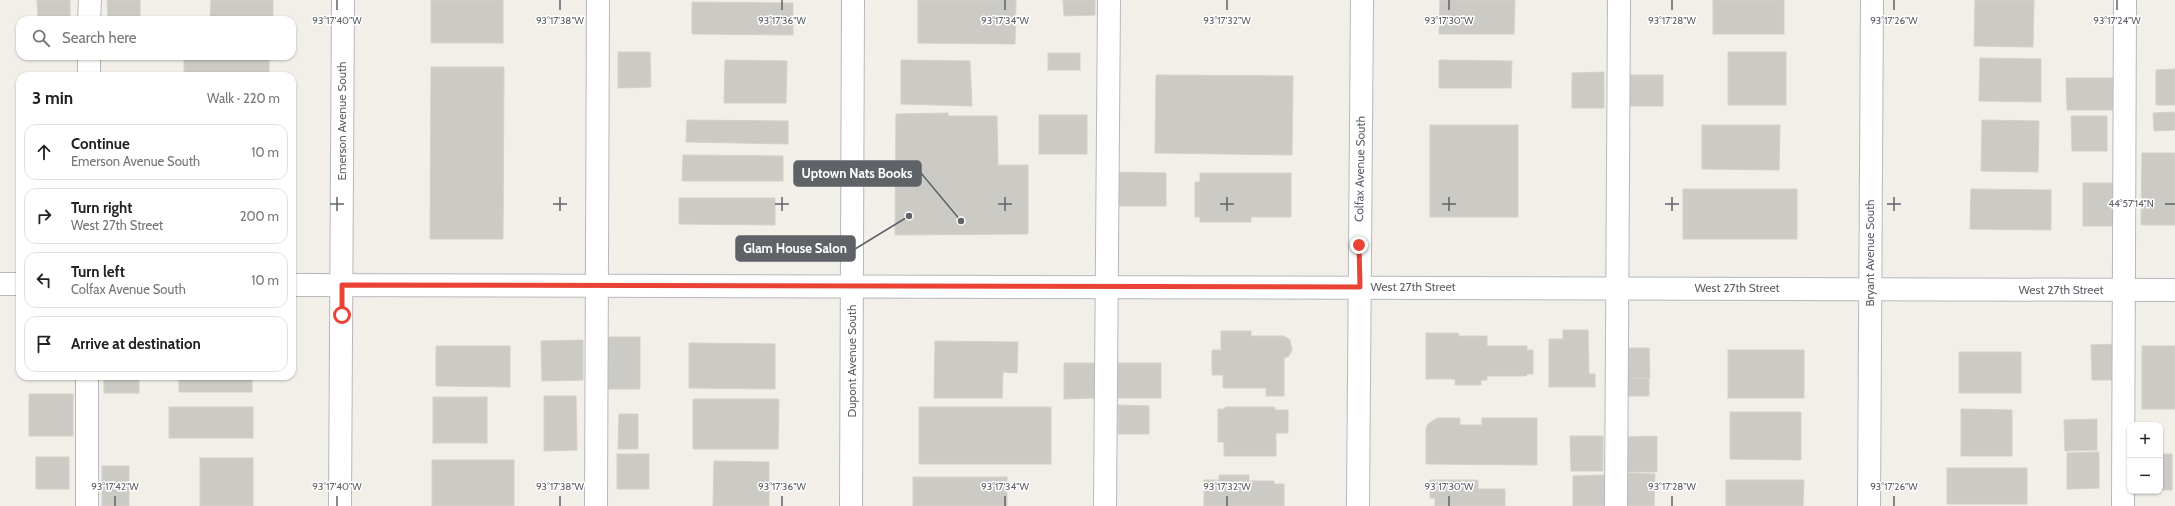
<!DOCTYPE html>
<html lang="en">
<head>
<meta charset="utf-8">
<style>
  :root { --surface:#fff; --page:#f6f6f6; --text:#222; --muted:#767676; --line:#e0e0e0 }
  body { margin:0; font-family:Cabin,sans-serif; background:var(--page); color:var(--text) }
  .controls { position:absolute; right:12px; bottom:12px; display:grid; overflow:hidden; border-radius:8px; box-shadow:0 1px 3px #0004 }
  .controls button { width:36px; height:36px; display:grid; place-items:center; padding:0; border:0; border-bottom:1px solid var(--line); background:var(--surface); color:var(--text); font:20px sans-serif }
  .stop { position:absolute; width:12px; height:12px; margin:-9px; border:3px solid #ea4335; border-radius:50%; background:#fff }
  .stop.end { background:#ea4335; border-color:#fff; box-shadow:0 1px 4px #0008 }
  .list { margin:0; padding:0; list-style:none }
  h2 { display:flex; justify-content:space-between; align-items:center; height:52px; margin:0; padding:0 16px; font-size:17px }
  h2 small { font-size:13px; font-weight:400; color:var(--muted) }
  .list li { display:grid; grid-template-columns:26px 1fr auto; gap:12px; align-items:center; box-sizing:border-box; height:56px; margin:0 8px 8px; padding:0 8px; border:1px solid var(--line); border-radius:12px }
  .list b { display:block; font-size:15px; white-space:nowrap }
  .list p { margin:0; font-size:13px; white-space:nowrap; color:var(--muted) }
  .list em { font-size:13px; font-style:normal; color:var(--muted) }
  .icon { flex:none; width:22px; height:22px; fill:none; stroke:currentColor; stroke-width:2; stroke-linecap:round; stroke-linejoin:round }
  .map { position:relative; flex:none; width:2175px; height:506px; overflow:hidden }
  .search { position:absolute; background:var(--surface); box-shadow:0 1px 3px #0004; left:16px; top:16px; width:280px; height:44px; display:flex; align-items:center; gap:10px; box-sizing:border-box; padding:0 14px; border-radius:12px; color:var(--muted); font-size:15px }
  .panel { position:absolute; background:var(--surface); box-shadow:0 1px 3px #0004; left:16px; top:72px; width:280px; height:308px; border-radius:12px }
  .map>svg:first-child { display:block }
  .building { fill:#cccac5; stroke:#d6d1c6 }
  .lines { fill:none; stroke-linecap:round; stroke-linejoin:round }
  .minor-casing { stroke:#b5b8bc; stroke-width:24 }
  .minor { stroke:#fff; stroke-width:22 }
  .route { stroke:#ea4335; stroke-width:5 }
  .ticks { fill:none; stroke:#5f6368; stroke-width:1.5 }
  .labels { text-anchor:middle; stroke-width:3; stroke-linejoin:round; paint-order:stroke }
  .street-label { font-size:12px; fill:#5f6368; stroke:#fff }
  .ticks-label { font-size:10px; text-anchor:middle; fill:#5f6368; stroke:#fff; stroke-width:3; stroke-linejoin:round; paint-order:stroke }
  .leader { fill:none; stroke:#5f6368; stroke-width:1.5 }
  .callout-dot { fill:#5f6368; stroke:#fff; stroke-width:1.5 }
  .callout { fill:#5f6368; stroke:#5f6368; stroke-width:1.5 }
  .callout-label { font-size:13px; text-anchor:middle; font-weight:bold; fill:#fff }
</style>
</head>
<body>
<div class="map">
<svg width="2175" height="506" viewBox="0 0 2175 506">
  <rect width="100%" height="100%" fill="#f1efe8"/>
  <g class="building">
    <polygon points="37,0 70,0 70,20 38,20"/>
    <polygon points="107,0 140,0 140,20 108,20"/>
    <polygon points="211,0 273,0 273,20 210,20"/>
    <rect x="431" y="0" width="72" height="43"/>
    <polygon points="918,0 1016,0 1015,44 918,43"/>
    <polygon points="1063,0 1095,0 1095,15 1064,16"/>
    <polygon points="1440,0 1515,0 1514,34 1439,34"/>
    <rect x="1713" y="0" width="71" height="34"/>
    <polygon points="1975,0 2034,0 2033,47 1974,46"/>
    <polygon points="692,2 793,3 793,35 692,34"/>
    <polygon points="618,52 650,52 651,87 618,88"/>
    <rect x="1728" y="52" width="58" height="53"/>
    <rect x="1048" y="53" width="32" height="17"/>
    <polygon points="184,57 269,58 269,76 184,76"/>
    <polygon points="1980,58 2041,59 2041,102 1979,101"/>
    <polygon points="725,60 787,61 786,103 724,103"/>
    <polygon points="901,60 970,61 972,106 901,104"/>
    <polygon points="1439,60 1512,61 1511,88 1439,88"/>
    <polygon points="431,67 504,67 503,239 430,239"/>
    <polygon points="2175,69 2175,105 2156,105 2156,70"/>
    <polygon points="1604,72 1604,108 1572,108 1572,73"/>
    <polygon points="1156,75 1293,76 1292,155 1155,153"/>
    <rect x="1627" y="75" width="36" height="31"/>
    <polygon points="2066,78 2113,78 2113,110 2067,110"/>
    <polygon points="2175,112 2175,130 2154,131 2153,113"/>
    <polygon points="948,113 949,116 997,116 998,165 1028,165 1028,234 895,235 896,114"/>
    <rect x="1039" y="115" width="48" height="39"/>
    <polygon points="2071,116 2107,116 2107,151 2072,151"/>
    <polygon points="687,120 788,121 788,144 686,142"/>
    <polygon points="1982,120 2039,121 2038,172 1981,171"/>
    <rect x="1430" y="125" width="88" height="92"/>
    <polygon points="1702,125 1780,125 1779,170 1702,169"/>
    <polygon points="2142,153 2175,153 2175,225 2141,225"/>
    <polygon points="683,155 783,156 783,181 682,181"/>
    <polygon points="1113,172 1166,173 1166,206 1113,206"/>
    <polygon points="1200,173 1291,173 1291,217 1251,217 1251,222 1200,222 1200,217 1195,217 1195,182 1200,182"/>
    <rect x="2083" y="183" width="34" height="43"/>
    <rect x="1683" y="189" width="114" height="50"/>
    <polygon points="1971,189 2051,190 2051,230 1970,229"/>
    <polygon points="679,198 775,198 775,225 679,224"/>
    <polygon points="1563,330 1588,330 1589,374 1595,374 1595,387 1549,387 1549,339 1563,339"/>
    <polygon points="1221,331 1251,331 1251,336 1284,336 1290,340 1292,350 1289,356 1284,358 1284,396 1266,396 1266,388 1223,388 1223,375 1212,375 1212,350 1221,350"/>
    <polygon points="1426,333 1458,333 1459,336 1487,336 1487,346 1527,346 1527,350 1533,350 1533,374 1527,374 1526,376 1487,376 1487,380 1481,380 1481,385 1455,385 1455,379 1426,379"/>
    <rect x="602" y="337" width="38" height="52"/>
    <polygon points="583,340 583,380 542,381 541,341"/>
    <polygon points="935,341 1018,342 1017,373 1003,372 1002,398 934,398"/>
    <polygon points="689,343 775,344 775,389 689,388"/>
    <polygon points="2118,344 2119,380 2092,380 2091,345"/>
    <polygon points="436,346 510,346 510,387 436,386"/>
    <rect x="2142" y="346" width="33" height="63"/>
    <polygon points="1624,348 1649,348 1650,378 1625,378"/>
    <rect x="1728" y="350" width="76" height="48"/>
    <rect x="1959" y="352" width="62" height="41"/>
    <polygon points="1064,363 1096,363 1097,398 1064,399"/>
    <rect x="1116" y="363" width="45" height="35"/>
    <rect x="104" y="376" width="35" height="17"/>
    <rect x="179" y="376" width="73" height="16"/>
    <rect x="1625" y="378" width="24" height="18"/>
    <rect x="29" y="394" width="44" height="42"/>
    <polygon points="544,396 576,396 577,450 544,451"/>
    <rect x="433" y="397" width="54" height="46"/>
    <polygon points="693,399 779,399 778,449 693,449"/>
    <polygon points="1118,405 1149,406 1149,434 1118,434"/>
    <rect x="169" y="407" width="84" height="31"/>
    <rect x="919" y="407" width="132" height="57"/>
    <polygon points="1225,407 1275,407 1275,410 1288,410 1288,433 1276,433 1276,456 1224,456 1224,442 1218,442 1218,409 1225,409"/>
    <polygon points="1961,409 2012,410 2012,456 1961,456"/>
    <polygon points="1730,412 1801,412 1801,460 1730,459"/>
    <polygon points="619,414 638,414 638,449 618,449"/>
    <polygon points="1437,418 1460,418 1460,425 1482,425 1482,418 1537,418 1537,465 1426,464 1426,429 1428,424"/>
    <polygon points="2097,419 2097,450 2065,451 2064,420"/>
    <polygon points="1570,436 1603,436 1603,471 1571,471"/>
    <polygon points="1657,436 1657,472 1625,472 1625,437"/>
    <polygon points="2099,452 2099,488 2067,489 2067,453"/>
    <rect x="617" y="454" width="32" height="35"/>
    <rect x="2160" y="454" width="12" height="36"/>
    <rect x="36" y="457" width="33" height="32"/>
    <rect x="200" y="458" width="53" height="48"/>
    <rect x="432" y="460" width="82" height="46"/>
    <polygon points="714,461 769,462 769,506 713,506"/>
    <rect x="102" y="466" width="27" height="40"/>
    <rect x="1947" y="468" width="80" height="36"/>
    <polygon points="1626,473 1655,474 1654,506 1625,506"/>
    <polygon points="1219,475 1249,475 1249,481 1274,481 1274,484 1284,484 1284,506 1204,506 1204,480 1219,480"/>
    <polygon points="1605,475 1605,506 1573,506 1573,476"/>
    <rect x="913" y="477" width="94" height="29"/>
    <polygon points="1430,480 1478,480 1478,489 1505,489 1505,506 1435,506 1435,498 1430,498"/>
    <polygon points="1726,480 1804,480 1803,506 1726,506"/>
  </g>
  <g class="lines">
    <g class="minor-casing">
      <g id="minor">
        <polyline points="89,20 90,0"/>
        <polyline points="89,76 89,56"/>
        <polyline points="0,284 20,284"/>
        <polyline points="292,285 2175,290"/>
        <polyline points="87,506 87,376"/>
        <polyline points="340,506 343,0"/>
        <polyline points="596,506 598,0"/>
        <polyline points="851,506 853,0"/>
        <polyline points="1105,506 1109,0"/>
        <polyline points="1358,506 1362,0"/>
        <polyline points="1616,506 1619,0"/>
        <polyline points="1869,506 1872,0"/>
        <polyline points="2123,506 2125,0"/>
      </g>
    </g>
    <use href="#minor" class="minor"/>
  </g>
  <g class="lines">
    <polyline class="route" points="342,315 342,285 1360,287 1359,245"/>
  </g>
  <path class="ticks" d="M337,0V10M560,0V10M782,0V10M1005,0V10M1227,0V10M1449,0V10M1672,0V10M1894,0V10M2117,0V10M337,197V211M560,197V211M782,197V211M1005,197V211M1227,197V211M1449,197V211M1672,197V211M1894,197V211M330,204H344M553,204H567M775,204H789M998,204H1012M1220,204H1234M1442,204H1456M1665,204H1679M1887,204H1901M2165,204H2175M115,496V506M337,496V506M560,496V506M782,496V506M1005,496V506M1227,496V506M1449,496V506M1672,496V506M1894,496V506"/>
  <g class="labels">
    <g class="street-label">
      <text transform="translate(342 121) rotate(-90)" y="4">Emerson Avenue South</text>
      <text transform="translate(1360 169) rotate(-89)" y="4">Colfax Avenue South</text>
      <text transform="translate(1870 253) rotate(-90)" y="4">Bryant Avenue South</text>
      <text x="1413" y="291">West 27th Street</text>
      <text x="1737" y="292">West 27th Street</text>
      <text x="2061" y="294">West 27th Street</text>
      <text transform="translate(852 361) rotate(-90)" y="4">Dupont Avenue South</text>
    </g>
  </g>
  <g class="ticks-label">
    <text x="337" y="24">93°17'40"W</text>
    <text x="560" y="24">93°17'38"W</text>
    <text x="782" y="24">93°17'36"W</text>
    <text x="1005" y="24">93°17'34"W</text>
    <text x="1227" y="24">93°17'32"W</text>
    <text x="1449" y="24">93°17'30"W</text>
    <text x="1672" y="24">93°17'28"W</text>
    <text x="1894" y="24">93°17'26"W</text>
    <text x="2117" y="24">93°17'24"W</text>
    <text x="2131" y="207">44°57'14"N</text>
    <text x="115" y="490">93°17'42"W</text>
    <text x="337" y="490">93°17'40"W</text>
    <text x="560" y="490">93°17'38"W</text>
    <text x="782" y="490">93°17'36"W</text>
    <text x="1005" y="490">93°17'34"W</text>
    <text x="1227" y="490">93°17'32"W</text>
    <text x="1449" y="490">93°17'30"W</text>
    <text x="1672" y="490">93°17'28"W</text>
    <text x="1894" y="490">93°17'26"W</text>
  </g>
  <path class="leader" d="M961 221L921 173M909 216L855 249"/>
  <g class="callout-dot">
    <circle cx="961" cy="221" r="4"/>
    <circle cx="909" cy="216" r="4"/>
  </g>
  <g class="callout">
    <rect x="794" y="161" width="127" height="25" rx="4"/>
    <rect x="736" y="236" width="119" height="25" rx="4"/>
  </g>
  <g class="callout-label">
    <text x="857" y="178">Uptown Nats Books</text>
    <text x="795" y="253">Glam House Salon</text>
  </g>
</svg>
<div class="controls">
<button>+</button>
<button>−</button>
</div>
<div class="stop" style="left:342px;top:315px"></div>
<div class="stop end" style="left:1359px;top:245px"></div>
<div class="search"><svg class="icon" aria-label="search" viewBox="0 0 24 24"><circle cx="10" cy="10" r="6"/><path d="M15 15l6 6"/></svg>Search here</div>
<section class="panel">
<h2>3 min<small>Walk · 220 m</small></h2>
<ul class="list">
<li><svg class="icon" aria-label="ahead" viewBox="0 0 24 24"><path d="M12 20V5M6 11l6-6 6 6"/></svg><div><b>Continue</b><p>Emerson Avenue South</p></div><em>10 m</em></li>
<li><svg class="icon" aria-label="right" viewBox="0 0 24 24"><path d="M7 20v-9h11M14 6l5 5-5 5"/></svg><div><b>Turn right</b><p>West 27th Street</p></div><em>200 m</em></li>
<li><svg class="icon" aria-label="left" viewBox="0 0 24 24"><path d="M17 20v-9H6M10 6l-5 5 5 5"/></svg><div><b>Turn left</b><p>Colfax Avenue South</p></div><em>10 m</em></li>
<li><svg class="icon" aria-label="arrive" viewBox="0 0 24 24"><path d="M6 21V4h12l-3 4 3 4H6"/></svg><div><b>Arrive at destination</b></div></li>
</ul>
</section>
</div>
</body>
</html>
